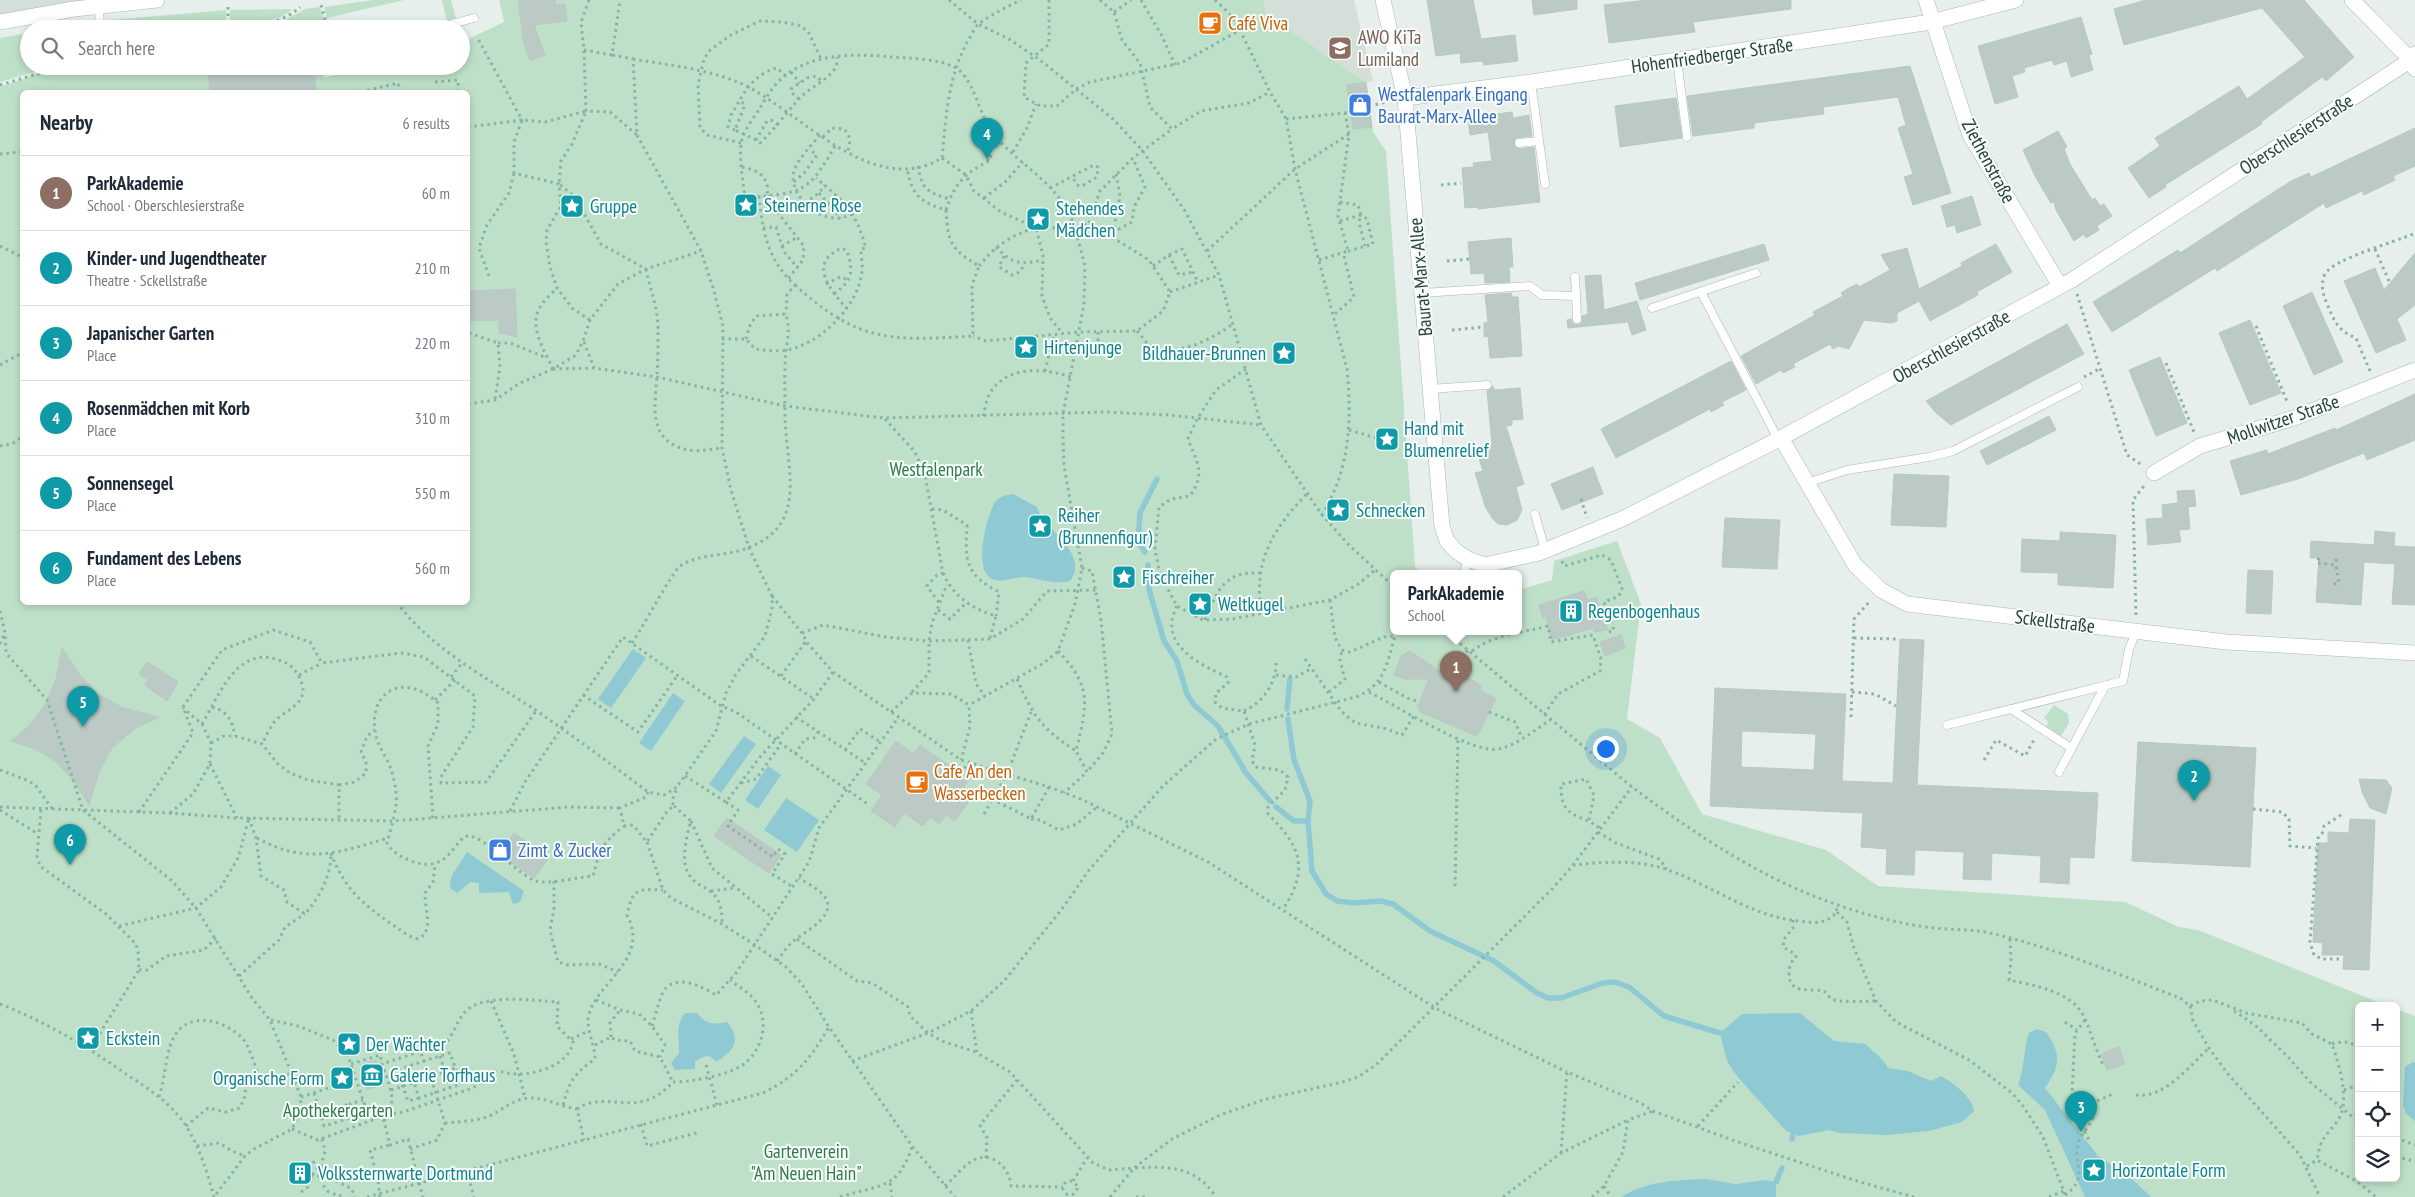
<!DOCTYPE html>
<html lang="en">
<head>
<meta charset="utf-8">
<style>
  :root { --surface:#fff; --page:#f6f6f7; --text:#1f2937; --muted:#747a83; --line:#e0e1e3; --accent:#7f5249 }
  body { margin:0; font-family:"PT Sans Narrow",sans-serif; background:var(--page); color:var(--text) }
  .controls { position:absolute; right:15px; bottom:15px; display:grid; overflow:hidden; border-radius:8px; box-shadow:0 2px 8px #0003 }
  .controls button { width:45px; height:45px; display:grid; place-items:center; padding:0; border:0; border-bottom:1px solid var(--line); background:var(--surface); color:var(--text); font:25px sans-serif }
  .you { position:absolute; left:1605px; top:748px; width:18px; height:18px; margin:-12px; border:4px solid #fff; border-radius:50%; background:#1a73e8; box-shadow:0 0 0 8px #1a73e833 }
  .badge { display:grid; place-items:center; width:32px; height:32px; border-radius:50%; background:var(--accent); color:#fff; font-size:16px; font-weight:700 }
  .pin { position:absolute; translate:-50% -41px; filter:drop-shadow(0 1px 2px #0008) }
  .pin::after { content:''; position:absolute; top:26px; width:18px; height:15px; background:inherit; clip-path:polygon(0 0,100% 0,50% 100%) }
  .popup { position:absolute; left:1390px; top:570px; width:132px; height:65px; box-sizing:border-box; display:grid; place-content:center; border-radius:8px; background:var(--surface); filter:drop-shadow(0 1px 4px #0005); font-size:16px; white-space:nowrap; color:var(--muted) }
  .popup b { font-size:19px; color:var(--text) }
  .popup::after { content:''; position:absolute; left:50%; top:100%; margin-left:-10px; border:10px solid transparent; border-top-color:var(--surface) }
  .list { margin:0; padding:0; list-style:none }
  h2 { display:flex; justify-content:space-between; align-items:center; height:65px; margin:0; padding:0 20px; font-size:21px }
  h2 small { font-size:16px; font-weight:400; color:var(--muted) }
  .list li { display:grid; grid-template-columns:32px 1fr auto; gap:15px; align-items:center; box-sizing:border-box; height:75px; padding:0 20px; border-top:1px solid var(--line) }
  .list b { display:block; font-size:19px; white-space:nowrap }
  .list p { margin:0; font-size:16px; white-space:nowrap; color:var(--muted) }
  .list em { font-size:16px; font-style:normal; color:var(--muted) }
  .icon { flex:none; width:28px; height:28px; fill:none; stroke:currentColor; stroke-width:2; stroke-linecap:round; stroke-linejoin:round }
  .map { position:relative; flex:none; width:2415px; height:1197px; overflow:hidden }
  .search { position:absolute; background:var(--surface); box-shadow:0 2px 8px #0003; left:20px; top:20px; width:450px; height:55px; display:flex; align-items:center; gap:12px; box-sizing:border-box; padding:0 18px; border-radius:28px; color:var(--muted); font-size:19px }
  .panel { position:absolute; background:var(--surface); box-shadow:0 2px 8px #0003; left:20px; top:90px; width:450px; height:515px; border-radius:8px }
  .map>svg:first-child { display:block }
  .built { fill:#d4dfda }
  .green { fill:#bfe0c8; fill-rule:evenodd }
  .water { fill:#8ec9d4 }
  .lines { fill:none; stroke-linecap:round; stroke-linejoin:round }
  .stream { stroke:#8ec9d4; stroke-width:5.5 }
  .building { fill:#bbcac4; stroke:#b8c9c2; fill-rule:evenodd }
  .service-casing { stroke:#a8b8b2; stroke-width:9 }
  .minor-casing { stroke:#a8b8b2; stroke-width:16 }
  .tertiary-casing { stroke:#a8b8b2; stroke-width:16 }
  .path { stroke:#86b3a5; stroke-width:3; stroke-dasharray:2.5 4; stroke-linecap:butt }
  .service { stroke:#fff; stroke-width:8 }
  .minor { stroke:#fff; stroke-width:15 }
  .tertiary { stroke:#fff; stroke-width:15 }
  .labels { text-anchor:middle; stroke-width:4; stroke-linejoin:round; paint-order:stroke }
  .food-label { font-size:19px; fill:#c56008; stroke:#f7fbf9; text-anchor:start }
  .education-label { font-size:19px; fill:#785e54; stroke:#f7fbf9; text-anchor:start }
  .street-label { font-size:19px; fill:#24423a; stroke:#f7fbf9 }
  .shop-label { font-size:19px; fill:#366cbe; stroke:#f7fbf9; text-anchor:start }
  .culture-label { font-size:19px; fill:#0d838f; stroke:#f7fbf9; text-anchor:start }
  .park-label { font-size:19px; fill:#2d7a4b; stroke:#f7fbf9 }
</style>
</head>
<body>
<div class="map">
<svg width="2415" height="1197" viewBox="0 0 2415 1197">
  <rect width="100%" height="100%" fill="#e6efeb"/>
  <g class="built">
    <polygon points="0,0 101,0 0,16"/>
    <polygon points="1263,0 1354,0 1373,81 1366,82 1266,14"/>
  </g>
  <g class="green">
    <polygon points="373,0 404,0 327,18 324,7"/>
    <polygon points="442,0 451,0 456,18 447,21"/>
    <path d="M499,0H1263L1266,14L1366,82L1373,132L1386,151L1415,567L1421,573H1394V631H1518L1519,590L1552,580L1554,561L1617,541L1641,604L1627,719L1660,738L1702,814L1826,850L1878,886L2125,902L2179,927L2198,930L2388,1006H2359V1178H2396V1009L2415,1016V1197H0V87L43,72L73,66H321L324,78L372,66H461L462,42L504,22ZM22,92H468V602H22Z"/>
    <polygon points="320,7 324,20 312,25 313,29 252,29 278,24 305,9"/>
    <path d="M292,9C283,22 246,24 230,27V10Z"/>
    <polygon points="226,10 227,28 224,29 113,29 111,20"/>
    <polygon points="22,34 27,66 51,67 0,82 0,38"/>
    <polygon points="2054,705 2068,714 2069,723 2061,736 2046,726 2049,722 2044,718"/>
  </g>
  <g class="water">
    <path d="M1013,494L1037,507C1042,529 1091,552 1070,581C1054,585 1041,579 1025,577C1015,576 1001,584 992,579C973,570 986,519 994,504C997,497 1006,495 1013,494Z"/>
    <polygon points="633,649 646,658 611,708 598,699"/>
    <polygon points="673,693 685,701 651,751 639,743"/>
    <polygon points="744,736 756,744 721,793 709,784"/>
    <polygon points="768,766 781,775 758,809 745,800"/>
    <polygon points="786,798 819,820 797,852 764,830"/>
    <polygon points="467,852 524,891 520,902 513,904 509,892 479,893 479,883 471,882 457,893 450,888 451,877"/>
    <path d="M685,1013H697C705,1024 714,1025 727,1022C742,1040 734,1051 716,1062C710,1053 702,1056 695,1062V1069L675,1070L671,1063L679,1053C680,1038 674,1026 685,1013Z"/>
    <path d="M1800,1013L1834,1041L1866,1044C1874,1054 1883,1057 1888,1068L1908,1071L1931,1081L1941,1076C1954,1084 1971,1095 1974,1111L1962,1122L1929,1131L1886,1135L1840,1133L1829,1130L1799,1136L1786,1131L1736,1075L1727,1061L1720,1033L1742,1014Z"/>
    <path d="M2037,1029L2046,1032C2062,1055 2060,1066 2045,1088L2098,1156L2130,1177L2151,1197H2085L2045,1110L2018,1085C2025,1068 2023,1050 2029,1033Z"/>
    <polygon points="2413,1062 2415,1063 2415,1121 2406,1114 2403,1105 2405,1067"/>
    <path d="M1706,1179L1736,1184L1764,1180L1776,1182V1197H1621C1646,1181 1678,1180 1706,1179Z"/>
  </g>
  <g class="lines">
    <g class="stream">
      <polyline points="1145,552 1138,542 1140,513 1157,479"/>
      <polyline points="1148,565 1149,589 1164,641 1177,661 1187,694 1194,705 1218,726 1246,773 1270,801"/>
      <polyline points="1287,709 1290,679"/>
      <polyline points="1288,719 1294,760 1310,801 1308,821 1312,871 1326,894 1337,901 1354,903 1381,901 1393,904 1430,931 1494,961 1537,993 1548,998 1561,998 1603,983 1615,982 1629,987 1664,1016 1720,1033"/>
      <polyline points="1276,807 1294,821 1308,821"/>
      <polyline points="1792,1139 1793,1134"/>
      <polyline points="1776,1182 1782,1168"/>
    </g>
  </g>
  <g class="building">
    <polygon points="518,0 555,0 556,5 565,4 567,21 534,25 545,55 530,61 524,45"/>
    <polygon points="1427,0 1473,0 1481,39 1515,35 1518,61 1484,65 1483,61 1461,63 1460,53 1436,56"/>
    <polygon points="1532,0 1577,0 1577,9 1534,15"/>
    <polygon points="1648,0 1791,0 1791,9 1693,22 1695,32 1609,43 1604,5"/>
    <polygon points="2146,0 2304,0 2354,57 2326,81 2322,77 2261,122 2262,124 2165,185 2166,187 2149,198 2128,168 2160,146 2155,138 2239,86 2247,99 2305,57 2262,8 2124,45 2114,9"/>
    <polygon points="2081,17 2092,54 2089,55 2093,70 2071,77 2067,61 2054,65 2052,60 2024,68 2025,72 2012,76 2018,97 1995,104 1978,46"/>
    <polygon points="221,66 314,66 316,92 210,92 208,67"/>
    <polygon points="1910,66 1951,193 1913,205 1904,177 1913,174 1898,128 1906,125 1898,97 1823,107 1824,114 1754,123 1754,128 1693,136 1687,96"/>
    <polygon points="1366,82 1372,127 1353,129 1347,85"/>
    <polygon points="1676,98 1682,138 1620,147 1615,106"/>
    <polygon points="1512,112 1513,118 1529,115 1532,136 1516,138 1514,144 1519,149 1534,147 1540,202 1478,209 1478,207 1465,208 1462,168 1474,167 1473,163 1492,161 1488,132 1470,135 1468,118"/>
    <polygon points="2415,128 2415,166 2393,176 2395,180 2364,195 2362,191 2326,208 2324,203 2217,271 2215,268 2112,332 2093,302 2178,250 2180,253 2291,181 2309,173 2311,177"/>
    <polygon points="2058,131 2067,147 2064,149 2070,164 2092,200 2095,198 2100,206 2104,204 2112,216 2097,226 2099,230 2086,238 2084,234 2074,241 2056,210 2054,202 2051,203 2036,178 2023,150"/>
    <polygon points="1972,196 1981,225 1957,233 1955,225 1947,227 1941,206"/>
    <polygon points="1511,238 1513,267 1509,267 1510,282 1485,283 1484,273 1471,274 1468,242"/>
    <polygon points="1764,244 1769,260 1640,300 1635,283"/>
    <polygon points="1996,244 2012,272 1977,292 1978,295 1930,321 1919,301 1897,313 1897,321 1891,323 1864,320 1849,349 1838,346 1833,349 1830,344 1793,364 1795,367 1783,373 1781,370 1756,384 1741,356 1815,315 1813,312 1843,296 1841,293 1849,288 1857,284 1859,287 1890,270 1881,255 1907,248 1919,289 1962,266 1961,263"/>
    <polygon points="2415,253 2415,305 2397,319 2406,340 2376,353 2344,281 2375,268 2384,290"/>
    <polygon points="1601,275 1604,310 1637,301 1646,330 1632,335 1628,322 1568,328 1567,320 1571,319 1574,324 1578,325 1582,322 1582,316 1588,314 1585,276"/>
    <polygon points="515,289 517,337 499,333 499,320 468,321 468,291"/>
    <polygon points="2312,292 2343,362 2314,375 2283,306"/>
    <polygon points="1511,293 1512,297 1518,297 1522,356 1490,358 1488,336 1484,337 1484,323 1488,322 1485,295"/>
    <polygon points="2250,320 2281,393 2250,405 2219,333"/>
    <polygon points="2067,324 2084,354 1951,425 1936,413 1926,401"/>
    <polygon points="2160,357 2187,423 2156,436 2129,370"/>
    <polygon points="1731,361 1746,390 1722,402 1724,405 1711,412 1710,409 1616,458 1601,429"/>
    <polygon points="1493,386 1494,390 1520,388 1523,419 1512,420 1512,425 1506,426 1524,484 1516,487 1522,510 1517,520 1507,525 1498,524 1492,518 1485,506 1475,473 1483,471 1477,452 1481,446 1492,444 1487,391"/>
    <polygon points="2415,394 2415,440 2367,460 2364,453 2298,479 2241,495 2230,461 2267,450 2268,454 2335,428 2336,430"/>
    <polygon points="2049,416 2056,430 1987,465 1980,451"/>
    <polygon points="1593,467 1603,494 1562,510 1551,484"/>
    <polygon points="1894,474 1949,476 1946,527 1891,525"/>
    <polygon points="2194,490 2196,506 2188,507 2190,529 2179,530 2181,542 2148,545 2146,519 2163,518 2162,505 2178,503 2177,491"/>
    <polygon points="1725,518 1780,520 1777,569 1722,567"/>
    <polygon points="2375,531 2395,533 2394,546 2415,547 2415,605 2392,604 2395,564 2364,562 2361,605 2316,602 2319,558 2310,558 2311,541 2374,545"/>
    <polygon points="2060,532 2116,535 2113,588 2058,585 2058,573 2021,572 2022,539 2060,541"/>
    <polygon points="2248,570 2273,571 2271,614 2246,613"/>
    <polygon points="1584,591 1588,600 1596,597 1608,630 1594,632 1593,628 1552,640 1546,617 1543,618 1539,605"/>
    <polygon points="1621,635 1625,648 1605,656 1600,642"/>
    <path d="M1900,639L1924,640L1917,785L2098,793L2094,858L2070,857L2069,884L2040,882L2041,856L1992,853L1991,880L1963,879L1964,852L1915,850L1914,875L1886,874L1887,849L1861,847L1863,813L1710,806L1715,688L1846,694L1842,781L1893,783ZM1742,731L1816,734L1814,770L1741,767Z"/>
    <polygon points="62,648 79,674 98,694 123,708 159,717 134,729 112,748 99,772 89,805 74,781 55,761 35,749 11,741 31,724 46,703 56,679"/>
    <polygon points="1410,651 1457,683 1462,674 1482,686 1480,690 1496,699 1477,736 1420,712 1418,706 1429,679 1405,679 1394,675 1401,656"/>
    <polygon points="147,662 178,682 167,701 145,685 148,680 139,674"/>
    <polygon points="896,741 914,754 920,745 969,780 962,791 971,798 955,821 946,815 939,824 930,817 923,826 904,813 895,827 871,811 882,795 866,784"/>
    <polygon points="2138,742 2256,748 2250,867 2132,861"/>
    <polygon points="2359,779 2386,780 2392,788 2386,814 2370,808 2362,792"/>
    <polygon points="727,818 781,855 769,873 714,836"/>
    <polygon points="2350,819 2375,820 2369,970 2343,969 2344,955 2322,955 2323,943 2313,942 2318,843 2328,843 2328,832 2349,833"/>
    <polygon points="514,833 549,857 534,878 499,854"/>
    <polygon points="2119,1047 2125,1064 2107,1070 2101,1054"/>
    <polygon points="376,1060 384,1084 367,1090 360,1065"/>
  </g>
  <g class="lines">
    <g class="service-casing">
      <g id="service">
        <polyline points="98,6 100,22"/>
        <polyline points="40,15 43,29"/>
        <polyline points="448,25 474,18"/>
        <polyline points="1677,60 1687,137"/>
        <polyline points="1531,82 1545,184"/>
        <polyline points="1519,143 1539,141"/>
        <polyline points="1701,292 1778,439"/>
        <polyline points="1422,293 1530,286 1542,295 1576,296 1575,277"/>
        <polyline points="1576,296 1577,319"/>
        <polyline points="1652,308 1756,273"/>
        <polyline points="1430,389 1487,385"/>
        <polyline points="1807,483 1847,470 1929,457 1953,451 2078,387"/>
        <polyline points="1535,514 1545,550"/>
        <polyline points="1464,573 1468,559"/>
        <polyline points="2011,709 2071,748"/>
        <polyline points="1947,725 2123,681 2129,649 2137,630"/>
        <polyline points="2059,772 2105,686"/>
      </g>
    </g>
    <g class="minor-casing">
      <g id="minor">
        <polyline points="1383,0 1405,98 1442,526 1447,541 1456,551 1468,559 1485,565 1539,553 1622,519 1781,438 2072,280 2411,60 2415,54"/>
        <polyline points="1926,0 1970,135 2060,286"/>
        <polyline points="2352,0 2411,60 2415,69"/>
        <polyline points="1405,98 1531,82 1931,22 2016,0"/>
        <polyline points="1781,438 1855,565 1881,590 1907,604 2226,642 2415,653"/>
        <polyline points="2154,473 2200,446 2294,418 2415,370"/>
      </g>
    </g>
    <g class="tertiary-casing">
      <polyline id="tertiary" points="0,22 74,9 157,0"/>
    </g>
    <g class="path">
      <polyline points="589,0 581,22 584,50 586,111 610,112 637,135 633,59 612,55"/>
      <polyline points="949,0 978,24 1009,39 1040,60 1113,119 1142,150 1185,211 1219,275 1261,425 1322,515 1349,545 1394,587"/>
      <polyline points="1049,0 1049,44 1026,63 1024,97 1040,106 1057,106 1076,89 1090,82 1181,63 1240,30"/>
      <polyline points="1100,0 1114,12 1122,40 1140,63 1150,107 1172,129 1201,111 1249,103 1270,92"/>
      <polyline points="1141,0 1162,36 1175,65"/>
      <path d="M1215,0L1229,13L1240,30L1270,92L1286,119L1295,169L1347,369C1352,421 1350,469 1322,515"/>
      <polyline points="321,5 325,19 328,22"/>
      <polyline points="228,7 228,29"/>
      <polyline points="1114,12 1131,0"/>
      <path d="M239,29C261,24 283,23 300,7"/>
      <polyline points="584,50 612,55 620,0"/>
      <path d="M633,59C669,65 707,69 740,83C800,110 871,200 942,158C946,117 948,75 969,39C972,34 975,26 980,23C992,14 1007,7 1021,0"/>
      <polyline points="791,72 800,83"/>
      <polyline points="435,82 458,80 458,92"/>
      <polyline points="0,85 64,66"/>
      <polyline points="361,92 398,83 400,92"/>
      <polyline points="799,99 792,93 791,89 807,78 816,76 822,81"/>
      <polyline points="1286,119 1345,113 1389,101"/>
      <path d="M778,125L771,120L767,121L756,140L760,143C775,129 786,113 799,99C809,88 824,82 833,71C837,67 837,62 837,57"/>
      <polyline points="468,127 522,120 477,37"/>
      <polyline points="735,130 728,127 731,115 740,100"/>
      <polyline points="637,135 701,251 714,291 723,326 722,448 731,490 749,548 772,596 772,609 765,636 736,674 726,693 716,731 677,787"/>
      <path d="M820,135C812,145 793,163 793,177C793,197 815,217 834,218C841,219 847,216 853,214"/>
      <path d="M823,137L832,128L844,129C851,136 851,143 847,152"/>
      <path d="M756,140L735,130L745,105L740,100C748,85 760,72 777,68L786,76"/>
      <polyline points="741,143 707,135 700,127 698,85 704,59 710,50 731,35 760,21 782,22 798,25 808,31 821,59"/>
      <path d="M835,146C806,197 800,192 745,198C743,180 739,162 741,145C742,132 753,119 760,108C765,100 770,91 777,83C806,53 853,53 891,57C909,58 939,59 954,67C974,77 979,115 992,132C1017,165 1061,183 1075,228L1089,223L1149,260L1170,292L1163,311L1137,331L1080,332L986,341L973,336"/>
      <polyline points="1013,152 1027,128 1036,104"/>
      <polyline points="0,154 22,152"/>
      <polyline points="942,158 966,175 974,191 1001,212 1036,228 1075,228 1085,266 1084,304 1063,414 1063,437 1064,466 1082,568 1075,604 1058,651 1044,663 969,705"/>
      <polyline points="987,159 989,161 991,155 987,142 990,141 989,137 994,135"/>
      <path d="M918,166C922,190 927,192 949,199"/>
      <path d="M742,167C758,170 770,177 767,195"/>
      <polyline points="1116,174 1120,196 1114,227 1119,229 1132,222 1134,207 1145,187 1133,158"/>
      <polyline points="794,182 804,173 817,155 809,149"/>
      <polyline points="1441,185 1461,183"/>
      <polyline points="1050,188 1094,165 1098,167 1097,177 1082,186 1077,185 1072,176"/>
      <polyline points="819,193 841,218"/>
      <polyline points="769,195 771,204 804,246 803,260 788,279"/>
      <path d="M759,196C763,233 767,259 795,285L787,294L786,314"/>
      <polyline points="984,198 1005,182 1023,162"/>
      <polyline points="1340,202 1358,205 1361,215 1359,222 1365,246"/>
      <polyline points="805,203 819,193 825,185"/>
      <path d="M946,210C954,184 965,173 989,161"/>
      <polyline points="1340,221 1361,215"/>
      <polyline points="1089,223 1100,191 1133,158 1172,129"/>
      <polyline points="763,228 776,227 782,246 798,237"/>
      <polyline points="0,246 22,257"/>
      <polyline points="782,246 785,253 798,268"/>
      <path d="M996,247C1012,264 1021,265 1043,260"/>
      <polyline points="2375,249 2389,281"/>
      <polyline points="1207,251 1295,169 1349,134"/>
      <polyline points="1348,251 1373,244 1367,219 1361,215"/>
      <polyline points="1169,255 1179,275 1193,272"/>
      <polyline points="1004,256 999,267 1012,275 1020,272 1024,265"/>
      <polyline points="1319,260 1348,251 1338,216 1349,134 1345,113"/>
      <polyline points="1447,261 1470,259"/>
      <path d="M979,266C994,247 1012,234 1036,228L1043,255L1042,296L1050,318L1063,334"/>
      <polyline points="1153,266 1169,255 1182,249 1198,282"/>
      <path d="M646,269C650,289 658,308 658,329C658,344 658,360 657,375C655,407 647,441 688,450C698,452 712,449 722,448"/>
      <polyline points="489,276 479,248 487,225 509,193 514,173"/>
      <polyline points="826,284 840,277 849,280"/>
      <path d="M795,285C859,343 891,341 973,336L972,285L979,266C950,249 948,242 946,210C920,202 912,196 907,168"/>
      <polyline points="1170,292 1219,275"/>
      <path d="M834,294C852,281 854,272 847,251L842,248C807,263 830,289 846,308"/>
      <polyline points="2077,294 2127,455 2142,465"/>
      <polyline points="1335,314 1354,297 1343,252"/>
      <polyline points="590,320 572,308 557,288 550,267 546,242 547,230 561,206 559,184 514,173 514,142 522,120 545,122 586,111 572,144 561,161 559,184 575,197 601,244 646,269"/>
      <polyline points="2256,326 2288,404"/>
      <polyline points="1452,330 1484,327"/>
      <path d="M1137,331C1140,334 1143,339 1147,343C1170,362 1215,338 1234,323"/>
      <polyline points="1098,332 1098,353"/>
      <polyline points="469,333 498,343 500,367 495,399"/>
      <path d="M722,339H746L755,349C764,350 776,352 786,350C820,345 858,306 862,272C863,265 861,256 861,249L866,248C856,212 844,201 816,178"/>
      <polyline points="584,342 594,368"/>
      <polyline points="498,343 510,343 547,358"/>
      <polyline points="2166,363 2194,432"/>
      <polyline points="0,365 22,353"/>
      <polyline points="553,369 594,368 657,377 785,406 884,418 1105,412 1169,415 1261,425"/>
      <path d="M553,369C545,352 529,327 539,309C543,301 551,294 557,288"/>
      <path d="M1246,369L1216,390L1197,419L1188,439C1197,463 1206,473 1190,496L1171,499L1159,507L1155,549L1160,575L1177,606L1203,620L1233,619L1330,600L1360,583L1375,570"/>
      <polyline points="1045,371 1054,335"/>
      <path d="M2370,371L2356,338C2337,330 2335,322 2327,304C2323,294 2320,285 2325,274C2333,259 2395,242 2413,234"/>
      <polyline points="2084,377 2101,368"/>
      <polyline points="468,404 495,400 520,383 553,369 576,355 583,341 590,320 618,284 646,269 701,251"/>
      <path d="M983,416C985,409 986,400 990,393C1007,365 1044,368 1071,377"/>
      <polyline points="885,419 915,452 925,475 943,573 937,575 927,586 940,604"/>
      <polyline points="1349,430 1383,440"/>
      <polyline points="0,446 12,444 22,437"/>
      <polyline points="1581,499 1587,518"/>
      <path d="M932,509L943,510L967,525C965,562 965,574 999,592L996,616"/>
      <polyline points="2319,558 2317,563 2336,565 2339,583 2331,585"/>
      <polyline points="2336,559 2336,565"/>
      <polyline points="1562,561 1564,566 1602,555 1611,560 1622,589 1619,596 1604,602 1614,630 1609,632"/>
      <polyline points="1082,568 1092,571 1101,620 1112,734 1103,753 1087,772"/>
      <path d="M943,573C953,596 972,609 996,616L990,638"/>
      <polyline points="772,596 802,633 808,644 833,672 961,760 1049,787 1081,799 1208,862 1435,1008 1567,1072"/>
      <polyline points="1330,600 1335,638 1342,650 1350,652 1384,637 1395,636"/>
      <path d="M397,602C426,645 491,681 534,709C573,736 611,764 648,792L664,795L677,787L672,801L674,806L668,810L647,842L633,825L624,826L620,808L646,797L648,792"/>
      <path d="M1177,606C1157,644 1199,664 1227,677L1228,683L1216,693L1215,702L1222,708L1244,711L1255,745L1252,761L1256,767L1280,770L1288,777L1285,790L1268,807V814C1300,845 1310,869 1283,909"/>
      <polyline points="938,610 950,619 966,603"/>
      <polyline points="0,611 5,633 6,653 47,700 83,810 171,880 196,908 252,998 270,1020 301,1097 300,1112 292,1129 254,1149 245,1156 214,1197"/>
      <path d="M1262,613C1252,563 1273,528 1307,494"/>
      <polyline points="2136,615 2133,500 2144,486"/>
      <path d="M1205,620C1217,592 1223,571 1260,573"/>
      <path d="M1445,631L1632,787C1695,834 1763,880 1838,905C1869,916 1901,924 1934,928C1953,930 1972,929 1990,933C2055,948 2118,974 2180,998L2190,1006L2200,1001L2213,1000L2246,1013L2302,1023L2312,1034L2332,1044C2339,1065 2352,1104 2336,1123C2324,1138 2320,1140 2317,1160"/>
      <polyline points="802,633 823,625 886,637 929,641 990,639 1023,619 1047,591 1096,590"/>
      <polyline points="1854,638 1897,639"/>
      <polyline points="968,640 976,684 985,696"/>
      <path d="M632,643C640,632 673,571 680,566C697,555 719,556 738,551C812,530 786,472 785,415C785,394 784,372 786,351C788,335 790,330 786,314L756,316L749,327L746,339"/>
      <polyline points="0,644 4,635"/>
      <path d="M1058,651C1093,687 1087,705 1076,751L1087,772L1064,793"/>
      <path d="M1472,651C1495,634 1521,633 1548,626L1551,642L1593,635L1601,659L1600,671L1558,694L1544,715"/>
      <polyline points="751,656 814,699"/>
      <polyline points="1305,659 1341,711 1350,719 1356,723 1387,729 1402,735 1414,716"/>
      <polyline points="299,675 322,663"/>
      <polyline points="1276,675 1296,677 1310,669"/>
      <polyline points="781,676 806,641"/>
      <polyline points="451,677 463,662"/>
      <polyline points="1460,678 1454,675 1469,648"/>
      <path d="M1017,679C1033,716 1041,728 1076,751"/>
      <polyline points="1379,682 1407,698 1419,702"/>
      <polyline points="912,692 929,673 929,641 932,623 947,584"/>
      <polyline points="1329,692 1345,679 1340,660 1342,650"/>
      <path d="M1369,692C1395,705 1474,755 1499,749C1517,745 1535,730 1550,720"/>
      <polyline points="1852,692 1875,694 1896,706"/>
      <polyline points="583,695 638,732 677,676"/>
      <polyline points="435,700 455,680"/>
      <path d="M212,707C229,712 232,721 235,736"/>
      <path d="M1244,711C1263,702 1276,684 1276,663"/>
      <polyline points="891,712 912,693 951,694 969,705 970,727 961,760"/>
      <polyline points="1489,712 1515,722 1522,738"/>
      <polyline points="796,717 867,764"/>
      <polyline points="1851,717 1854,619 1870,601"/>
      <path d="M202,724C221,692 239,640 286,663C295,667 303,681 303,691C302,706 284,711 275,721C270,727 266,737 262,744"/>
      <polyline points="211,743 224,736 235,736 262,744 278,764 290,773 308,780 339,785 339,820"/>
      <polyline points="845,750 860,729 882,743"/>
      <polyline points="795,754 805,739 814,738 818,732"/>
      <polyline points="1984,760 1996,740 2025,756 2035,738"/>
      <polyline points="210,764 237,818"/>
      <polyline points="0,770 29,781 36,786 53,810"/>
      <polyline points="961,774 968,763"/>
      <polyline points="685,776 726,802 760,757 814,699 833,672"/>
      <polyline points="741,783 756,779 781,744"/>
      <polyline points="339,785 355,782 366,773 366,762 361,752 367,736 375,730"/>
      <polyline points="992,799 1031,819 1049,787"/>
      <polyline points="726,802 738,810 728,826 773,857 778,849 785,854 772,874 793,887"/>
      <path d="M674,806L691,821C687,834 682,855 686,868C695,895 723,880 722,924"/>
      <polyline points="0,807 169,813 237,818 393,821 569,807 620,808"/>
      <polyline points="2253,809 2282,812 2289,819 2290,846 2316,848"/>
      <polyline points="0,810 38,834"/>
      <polyline points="41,810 37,856 40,866 106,914 136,944 138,952 139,970 100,1033 91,1050"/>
      <polyline points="510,811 525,782 623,637 721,706 736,712 869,805"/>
      <polyline points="139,812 193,733 183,707 222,650 273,630 310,642 322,663 401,653 424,657 475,696 473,727 442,775 441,783 486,782 536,711"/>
      <polyline points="170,813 193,794 210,764 211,743 202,724 183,708"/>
      <polyline points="984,814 1007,774 1031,712"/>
      <polyline points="2341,815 2324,826 2322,834 2318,838 2310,942 2314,955 2322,959 2342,959"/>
      <path d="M249,818L256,838L261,876L284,890L287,902L305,914C319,898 330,878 331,856"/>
      <path d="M433,818L428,746L438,724V703C427,693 413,685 398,688C379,692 372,712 375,730C376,744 386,756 391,769C393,775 395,784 396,791C398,809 391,826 387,843C392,852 401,857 411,861C452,876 454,834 470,836C486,838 518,875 536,881C547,885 580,877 593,876C600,849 602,843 624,826"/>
      <polyline points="1031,819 1040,820 1059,830 1077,824 1097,807"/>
      <path d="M1589,820L1594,795L1586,779L1561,784C1560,820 1579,812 1601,829"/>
      <polyline points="691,821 712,868 773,918"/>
      <polyline points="1598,832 1616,843 1659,859 1667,869"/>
      <path d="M257,838C306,865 338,853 388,838"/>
      <polyline points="647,842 663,890 671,898 722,924 755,945 786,967 801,983 829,1027 912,1146 955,1197"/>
      <path d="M331,853C347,897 373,911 409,936L418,939C435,931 424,909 425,893L433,882L435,865"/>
      <path d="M1573,865C1604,862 1638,859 1668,870C1714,886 1749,916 1799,921C1814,923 1825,925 1837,912L1836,905"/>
      <polyline points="554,881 554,908 550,930 558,962 568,965 599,964 618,972"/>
      <polyline points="1455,886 1458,738"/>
      <polyline points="711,891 733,888"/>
      <polyline points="1837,912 1847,922 1854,948 1876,1001 1896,1022 1969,1060 2012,1093 2023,1106 2043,1137 2066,1197"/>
      <path d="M1793,920V928L1784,939L1783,947L1795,954L1796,957C1791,961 1789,967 1789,974C1789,995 1811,988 1823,991C1828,993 1828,997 1832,999C1840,1003 1867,1001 1876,1001"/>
      <polyline points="119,926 196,908 221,887 238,858 249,818"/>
      <polyline points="797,939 857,981 872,983 908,1007 910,1016 928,1033 942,1041 976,1052"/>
      <path d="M2010,939L2011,960L2009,980C2036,986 2073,991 2085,1019C2092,1035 2096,1051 2104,1067"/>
      <path d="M777,961C782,954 786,948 792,942C807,930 845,912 819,891C813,886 805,882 799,878"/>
      <polyline points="139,970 147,970 166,956 204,950 216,938"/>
      <polyline points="239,976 279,940 285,927 305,914"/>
      <polyline points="596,1000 620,1010 639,1014 652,1026 665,1045 660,1057"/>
      <polyline points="491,1001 514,1054 525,1098"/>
      <path d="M0,1004C46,1022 86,1046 126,1074C149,1089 171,1103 186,1126C200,1148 207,1172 214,1197"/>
      <polyline points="2190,1006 2193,1021 2209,1048 2228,1074 2300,1155 2320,1197"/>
      <polyline points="971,1011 977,1053 1010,1072 1093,1163 1109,1170 1134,1168 1172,1139 1220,1115 1266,1099 1343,1082 1358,1077 1376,1065 1553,888 1573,865 1632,787"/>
      <polyline points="2234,1011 2255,1025 2288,1057 2311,1083 2359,1122"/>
      <polyline points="271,1020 298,1026 333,1040 348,1056 365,1106 384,1121 390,1145 408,1139 423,1197"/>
      <polyline points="2085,1020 2075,1033 2072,1093 2078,1119 2089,1140"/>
      <polyline points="2065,1022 2077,1030"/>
      <path d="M652,1026C656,1015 658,1002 663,992C675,972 703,987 716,995L736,973L809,862L819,828L898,718"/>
      <polyline points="611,1037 610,1023 620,1010"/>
      <polyline points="571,1039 589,1031"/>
      <path d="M2332,1044C2342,1041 2349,1041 2358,1047L2359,1051"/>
      <polyline points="595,1045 611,1037 615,1040 630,1041 635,1051 660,1057 673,1082"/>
      <polyline points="440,1056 450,1088"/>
      <path d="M852,1061L928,1033L971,1011L1004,981L1062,909L1089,870L1163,786L1216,739L1249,724L1356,697C1385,685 1387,663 1395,636L1400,631"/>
      <polyline points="351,1064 380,1055 382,1064"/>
      <polyline points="706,1065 717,1105"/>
      <polyline points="409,1066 419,1098 461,1084 450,1053 424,1061 420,1051"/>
      <circle cx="430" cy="1077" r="4.5"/>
      <polyline points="434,1076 455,1068"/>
      <polyline points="391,1090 426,1079"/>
      <polyline points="2344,1090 2359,1085"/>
      <polyline points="314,1093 324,1126 354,1117 350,1104 363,1100"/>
      <path d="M2136,1095C2165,1099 2190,1065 2209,1048"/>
      <path d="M159,1097C165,1079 165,1058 172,1041C185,1010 222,1018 242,1038C250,1046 254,1065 259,1076"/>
      <polyline points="301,1097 356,1079"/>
      <polyline points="419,1098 408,1101 397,1070 424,1061 428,1073"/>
      <path d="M563,1105C570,1080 574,1074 595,1059C595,1044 585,1028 589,1014C599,981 650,958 627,915C633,888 637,889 663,890"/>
      <path d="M577,1109C608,1088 636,1122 673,1082C691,1082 730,1075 744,1064C762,1050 770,1022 756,1002C750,993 739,987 730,980"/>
      <polyline points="320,1113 350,1104"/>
      <path d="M384,1121C399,1103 389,1084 382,1064L446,1043C453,1034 457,1022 464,1013C482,992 534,1001 558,1002L557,1026L573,1042C570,1064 536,1075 517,1074C510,1074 504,1072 497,1071L473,1088L403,1112L390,1114"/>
      <path d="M445,1123C459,1122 474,1121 487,1117C502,1111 512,1099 529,1098C545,1097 561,1107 577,1109L584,1140"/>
      <polyline points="641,1124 647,1146 700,1132"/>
      <polyline points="186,1126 208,1108 225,1112 240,1108 245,1096 246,1084 259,1076 290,1074"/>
      <polyline points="1698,1126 1738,1082"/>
      <polyline points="292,1129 318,1140 378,1118"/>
      <polyline points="2396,1138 2415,1145"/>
      <polyline points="322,1139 325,1151 321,1166 327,1175"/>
      <polyline points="197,1146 219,1143 232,1151 245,1156"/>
      <polyline points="410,1149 437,1140 445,1123 432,1081"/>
      <polyline points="1561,1153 1567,1072 1639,1102 1653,1111 1738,1142 1860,1182 1914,1197"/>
      <polyline points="2396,1157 2415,1161"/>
      <polyline points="986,1158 987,1138 980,1125 1017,1080"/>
      <polyline points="313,1161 317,1168"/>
      <path d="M321,1166C321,1175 321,1189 331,1193C336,1195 339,1194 343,1197"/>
      <polyline points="2307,1166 2317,1160 2358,1182 2376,1197"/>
      <polyline points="467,1171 474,1197"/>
      <polyline points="306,1176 311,1176 321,1166"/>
      <circle cx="1070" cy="1188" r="7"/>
      <polyline points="1073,1181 1087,1158"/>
      <polyline points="890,1183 892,1197"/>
      <path d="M945,1186C954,1178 962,1167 972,1161C991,1149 1010,1168 1011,1186L1063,1187"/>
      <polyline points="1604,1186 1611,1197"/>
      <path d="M301,1192L308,1187L311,1176C328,1175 338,1182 352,1189L354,1197"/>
      <path d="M2065,1195C2089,1178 2073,1166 2078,1144C2080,1135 2088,1129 2092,1120C2094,1114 2094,1107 2097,1101L2115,1093"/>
      <path d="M367,1197L763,1093C797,1076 810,1059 829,1027"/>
      <polyline points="380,1197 378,1180 370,1150 390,1145"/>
      <path d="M840,1197C880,1184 897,1191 912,1147"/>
      <path d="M1110,1197L1134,1168C1168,1166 1196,1166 1216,1197"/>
      <polyline points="1136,1197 1147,1197"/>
      <polyline points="1503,1197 1561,1153 1628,1120"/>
      <polyline points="1592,1197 1604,1186 1623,1152 1628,1120 1653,1111"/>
      <polyline points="2049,1197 2064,1191"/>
    </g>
    <use href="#service" class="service"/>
    <use href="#minor" class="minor"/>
    <use href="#tertiary" class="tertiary"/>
  </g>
  <defs>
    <g id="cafe-square" transform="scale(1.25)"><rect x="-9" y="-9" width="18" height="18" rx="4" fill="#e8710a" stroke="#f7fbf9"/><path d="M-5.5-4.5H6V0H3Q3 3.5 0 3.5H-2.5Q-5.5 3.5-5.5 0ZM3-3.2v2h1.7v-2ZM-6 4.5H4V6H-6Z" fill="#fff"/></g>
    <g id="school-square" transform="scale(1.25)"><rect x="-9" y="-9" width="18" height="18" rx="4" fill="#8d6e63" stroke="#f7fbf9"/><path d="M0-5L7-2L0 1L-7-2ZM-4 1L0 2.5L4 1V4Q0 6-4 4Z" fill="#fff"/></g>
    <g id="shop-square" transform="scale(1.25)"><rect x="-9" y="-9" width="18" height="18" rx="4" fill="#3f7fe0" stroke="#f7fbf9"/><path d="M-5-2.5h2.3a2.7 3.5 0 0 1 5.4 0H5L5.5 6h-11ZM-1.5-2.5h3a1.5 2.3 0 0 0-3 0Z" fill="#fff"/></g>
    <g id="sight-square" transform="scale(1.25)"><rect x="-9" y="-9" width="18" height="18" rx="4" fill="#0f9aa8" stroke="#f7fbf9"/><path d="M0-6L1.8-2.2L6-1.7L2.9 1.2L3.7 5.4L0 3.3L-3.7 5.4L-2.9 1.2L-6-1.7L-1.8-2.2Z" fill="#fff"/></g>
    <g id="building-square" transform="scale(1.25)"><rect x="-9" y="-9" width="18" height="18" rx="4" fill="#0f9aa8" stroke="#f7fbf9"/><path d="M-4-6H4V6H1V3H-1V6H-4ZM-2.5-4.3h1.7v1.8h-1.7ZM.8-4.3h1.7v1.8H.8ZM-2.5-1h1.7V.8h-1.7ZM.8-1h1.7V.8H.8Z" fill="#fff"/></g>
    <g id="museum-square" transform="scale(1.25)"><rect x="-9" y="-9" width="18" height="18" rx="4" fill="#0f9aa8" stroke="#f7fbf9"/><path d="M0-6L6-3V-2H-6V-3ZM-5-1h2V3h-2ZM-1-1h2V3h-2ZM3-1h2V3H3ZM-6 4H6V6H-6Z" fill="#fff"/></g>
  </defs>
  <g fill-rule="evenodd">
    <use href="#cafe-square" x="1210" y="23"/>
    <use href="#school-square" x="1340" y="48"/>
    <use href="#shop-square" x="1360" y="105"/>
    <use href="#sight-square" x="746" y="205"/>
    <use href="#sight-square" x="572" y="206"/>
    <use href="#sight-square" x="1038" y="219"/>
    <use href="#sight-square" x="1026" y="347"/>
    <use href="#sight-square" x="1284" y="353"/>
    <use href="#sight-square" x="1387" y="439"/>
    <use href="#sight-square" x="1338" y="510"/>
    <use href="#sight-square" x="1040" y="526"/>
    <use href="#sight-square" x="1124" y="577"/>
    <use href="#sight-square" x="1200" y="604"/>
    <use href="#building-square" x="1571" y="611"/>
    <use href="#cafe-square" x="917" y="782"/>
    <use href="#shop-square" x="500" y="850"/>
    <use href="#sight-square" x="88" y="1038"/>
    <use href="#sight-square" x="349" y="1044"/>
    <use href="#museum-square" x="372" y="1075"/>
    <use href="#sight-square" x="342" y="1078"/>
    <use href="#sight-square" x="2094" y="1170"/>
    <use href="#building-square" x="300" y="1173"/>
  </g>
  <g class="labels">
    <g class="food-label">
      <text x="1228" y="30">Café Viva</text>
      <text x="934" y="778">Cafe An den<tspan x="934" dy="22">Wasserbecken</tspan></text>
    </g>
    <g class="education-label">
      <text x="1358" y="44">AWO KiTa<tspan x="1358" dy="22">Lumiland</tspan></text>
    </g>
    <g class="street-label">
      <text transform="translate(1712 55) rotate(-8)" y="7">Hohenfriedberger Straße</text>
      <text transform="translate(2296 134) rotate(-33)" y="7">Oberschlesierstraße</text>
      <text transform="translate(1989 161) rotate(62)" y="7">Ziethenstraße</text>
      <text transform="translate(1420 277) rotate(-95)" y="7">Baurat-Marx-Allee</text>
      <text transform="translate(1951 346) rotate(-29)" y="7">Oberschlesierstraße</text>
      <text transform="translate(2283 419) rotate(-19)" y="7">Mollwitzer Straße</text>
      <text transform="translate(2055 621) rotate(7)" y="7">Sckellstraße</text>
    </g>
    <g class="shop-label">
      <text x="1378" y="101">Westfalenpark Eingang<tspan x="1378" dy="22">Baurat-Marx-Allee</tspan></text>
      <text x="518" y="857">Zimt &amp; Zucker</text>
    </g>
    <g class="culture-label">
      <text x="764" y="212">Steinerne Rose</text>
      <text x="590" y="213">Gruppe</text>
      <text x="1056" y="215">Stehendes<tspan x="1056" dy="22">Mädchen</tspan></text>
      <text x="1044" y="354">Hirtenjunge</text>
      <text x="1266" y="360" text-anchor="end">Bildhauer-Brunnen</text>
      <text x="1404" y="435">Hand mit<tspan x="1404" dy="22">Blumenrelief</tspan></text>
      <text x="1356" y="517">Schnecken</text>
      <text x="1058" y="522">Reiher<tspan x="1058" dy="22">(Brunnenfigur)</tspan></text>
      <text x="1142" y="584">Fischreiher</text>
      <text x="1218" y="611">Weltkugel</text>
      <text x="1588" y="618">Regenbogenhaus</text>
      <text x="106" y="1045">Eckstein</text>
      <text x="366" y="1051">Der Wächter</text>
      <text x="390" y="1082">Galerie Torfhaus</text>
      <text x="324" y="1085" text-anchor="end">Organische Form</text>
      <text x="2112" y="1177">Horizontale Form</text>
      <text x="318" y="1180">Volkssternwarte Dortmund</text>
    </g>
    <g class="park-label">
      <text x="936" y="476">Westfalenpark</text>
      <text x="338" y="1117">Apothekergarten</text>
      <text x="806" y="1158">Gartenverein<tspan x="806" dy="22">"Am Neuen Hain"</tspan></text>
    </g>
  </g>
</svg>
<div class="controls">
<button>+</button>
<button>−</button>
<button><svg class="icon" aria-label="locate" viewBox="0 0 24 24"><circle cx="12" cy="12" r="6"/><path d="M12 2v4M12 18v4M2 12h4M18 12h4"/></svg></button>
<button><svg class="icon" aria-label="layers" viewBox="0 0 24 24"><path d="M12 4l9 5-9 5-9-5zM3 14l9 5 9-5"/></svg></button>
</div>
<div class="you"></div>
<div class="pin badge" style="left:1456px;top:692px;background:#8d6e63">1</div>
<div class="popup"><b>ParkAkademie</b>School</div>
<div class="pin badge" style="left:2194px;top:801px;background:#0f9aa8">2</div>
<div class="pin badge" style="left:2081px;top:1132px;background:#0f9aa8">3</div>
<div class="pin badge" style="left:987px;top:159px;background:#0f9aa8">4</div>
<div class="pin badge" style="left:83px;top:727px;background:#0f9aa8">5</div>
<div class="pin badge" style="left:70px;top:865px;background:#0f9aa8">6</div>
<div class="search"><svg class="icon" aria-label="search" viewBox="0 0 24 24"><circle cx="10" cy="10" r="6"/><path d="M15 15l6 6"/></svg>Search here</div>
<section class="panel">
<h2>Nearby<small>6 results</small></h2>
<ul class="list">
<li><span class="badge" style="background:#8d6e63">1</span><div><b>ParkAkademie</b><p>School · Oberschlesierstraße</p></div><em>60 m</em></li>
<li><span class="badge" style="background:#0f9aa8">2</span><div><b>Kinder- und Jugendtheater</b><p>Theatre · Sckellstraße</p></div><em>210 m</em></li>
<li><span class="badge" style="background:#0f9aa8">3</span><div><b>Japanischer Garten</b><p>Place</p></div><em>220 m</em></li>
<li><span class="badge" style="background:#0f9aa8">4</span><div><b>Rosenmädchen mit Korb</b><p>Place</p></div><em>310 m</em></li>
<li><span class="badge" style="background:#0f9aa8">5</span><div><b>Sonnensegel</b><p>Place</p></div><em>550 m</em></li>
<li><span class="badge" style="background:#0f9aa8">6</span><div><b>Fundament des Lebens</b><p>Place</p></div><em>560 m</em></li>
</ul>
</section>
</div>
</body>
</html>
